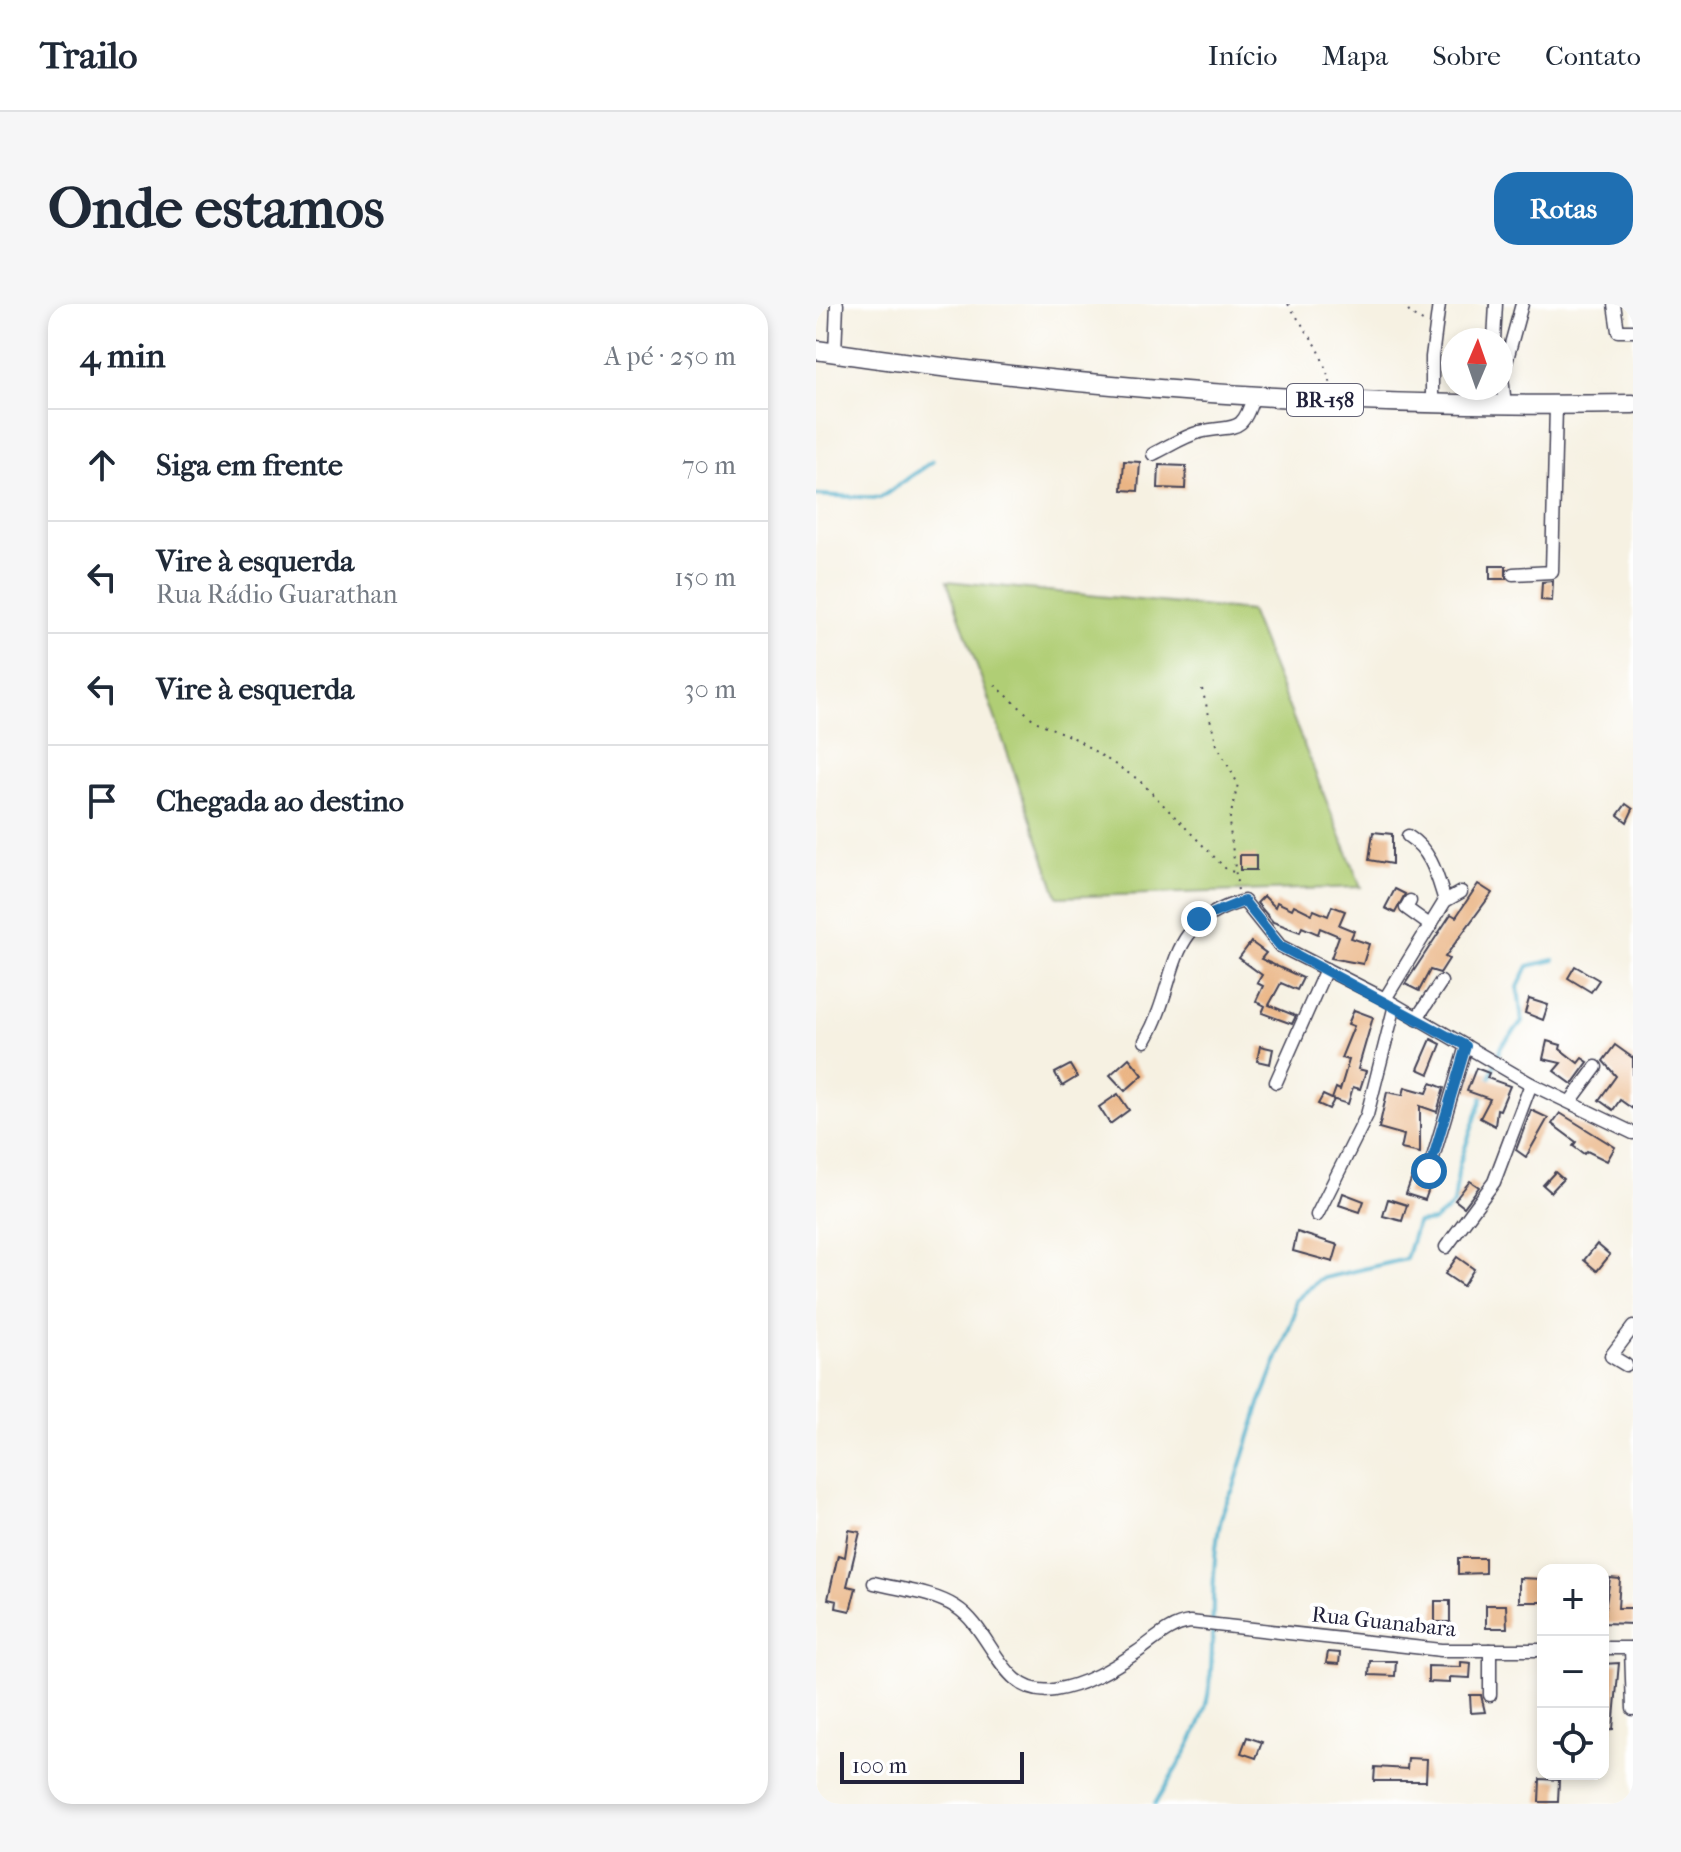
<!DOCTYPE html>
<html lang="pt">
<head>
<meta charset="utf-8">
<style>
  :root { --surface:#fff; --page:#f6f6f7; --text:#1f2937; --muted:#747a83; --line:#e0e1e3; --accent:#1f6fb2 }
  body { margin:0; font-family:"IM FELL French Canon",serif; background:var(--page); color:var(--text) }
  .controls { position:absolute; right:24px; bottom:24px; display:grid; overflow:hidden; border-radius:16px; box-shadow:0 4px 12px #0003 }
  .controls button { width:72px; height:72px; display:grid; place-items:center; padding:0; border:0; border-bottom:2px solid var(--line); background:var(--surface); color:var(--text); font:40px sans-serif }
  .compass { position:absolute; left:625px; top:24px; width:72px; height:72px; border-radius:50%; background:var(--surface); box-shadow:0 4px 12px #0003; rotate:2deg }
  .scale { position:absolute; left:24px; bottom:20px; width:184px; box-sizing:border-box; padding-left:8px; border:4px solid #22223b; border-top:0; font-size:22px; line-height:28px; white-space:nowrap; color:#22223b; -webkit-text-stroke:6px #fff; paint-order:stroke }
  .stop { position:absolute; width:24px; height:24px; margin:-18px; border:6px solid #1f6fb2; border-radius:50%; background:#fff }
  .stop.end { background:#1f6fb2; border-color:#fff; box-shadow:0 2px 8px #0008 }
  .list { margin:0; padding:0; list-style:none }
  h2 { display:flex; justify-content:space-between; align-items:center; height:104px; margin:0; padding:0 32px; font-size:34px }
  h2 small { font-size:26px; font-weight:400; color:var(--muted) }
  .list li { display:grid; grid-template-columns:52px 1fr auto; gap:24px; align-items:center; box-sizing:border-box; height:112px; padding:0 32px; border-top:2px solid var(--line) }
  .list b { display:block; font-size:30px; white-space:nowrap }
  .list p { margin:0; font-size:26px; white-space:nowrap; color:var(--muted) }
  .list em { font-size:26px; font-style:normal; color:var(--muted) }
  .icon { flex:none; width:44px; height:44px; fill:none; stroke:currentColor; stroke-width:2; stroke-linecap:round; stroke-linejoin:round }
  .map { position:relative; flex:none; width:817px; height:1500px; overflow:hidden; border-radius:24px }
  header { display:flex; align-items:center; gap:48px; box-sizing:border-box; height:112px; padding:0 40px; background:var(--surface); border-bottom:2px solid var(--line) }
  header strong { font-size:38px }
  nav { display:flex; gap:44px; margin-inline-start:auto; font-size:28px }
  .intro { display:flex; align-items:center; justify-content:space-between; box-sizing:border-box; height:192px; padding:0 48px }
  h1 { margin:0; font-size:56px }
  .button { padding:20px 36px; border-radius:24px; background:var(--accent); color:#fff; font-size:28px; font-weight:700 }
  main { display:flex; gap:48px; padding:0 48px }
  aside { flex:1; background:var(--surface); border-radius:24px; box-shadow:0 4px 12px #0003 }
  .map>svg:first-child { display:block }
  .green { fill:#b0ce75; stroke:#697858; stroke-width:2 }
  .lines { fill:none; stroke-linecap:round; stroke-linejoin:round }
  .stream { stroke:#49adc9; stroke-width:4 }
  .building { fill:#eab585 }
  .minor-casing { stroke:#424154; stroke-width:15 }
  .highway-casing { stroke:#424154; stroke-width:21 }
  .path { stroke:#424154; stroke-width:2; stroke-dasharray:2 6; stroke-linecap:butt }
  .minor { stroke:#fff; stroke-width:12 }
  .highway { stroke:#fff; stroke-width:18 }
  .route { stroke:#1f6fb2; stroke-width:10 }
  .labels { text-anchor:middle; stroke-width:8; stroke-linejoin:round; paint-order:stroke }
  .shield { fill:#fff; stroke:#646476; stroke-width:2 }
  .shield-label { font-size:20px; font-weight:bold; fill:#22223b }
  .street-label { font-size:22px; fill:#22223b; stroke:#fff }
</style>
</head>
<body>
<header>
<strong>Trailo</strong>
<nav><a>Início</a><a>Mapa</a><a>Sobre</a><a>Contato</a></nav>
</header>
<div class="intro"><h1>Onde estamos</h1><a class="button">Rotas</a></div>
<main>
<aside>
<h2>4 min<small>A pé · 250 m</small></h2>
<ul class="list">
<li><svg class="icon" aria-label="ahead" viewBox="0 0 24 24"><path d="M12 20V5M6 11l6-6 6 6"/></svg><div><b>Siga em frente</b></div><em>70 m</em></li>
<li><svg class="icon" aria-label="left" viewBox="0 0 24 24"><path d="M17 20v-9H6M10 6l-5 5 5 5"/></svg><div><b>Vire à esquerda</b><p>Rua Rádio Guarathan</p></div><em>150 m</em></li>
<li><svg class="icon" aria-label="left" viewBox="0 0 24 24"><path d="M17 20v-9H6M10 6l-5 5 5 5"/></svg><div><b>Vire à esquerda</b></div><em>30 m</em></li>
<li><svg class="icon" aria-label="arrive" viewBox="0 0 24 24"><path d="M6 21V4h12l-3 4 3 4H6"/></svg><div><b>Chegada ao destino</b></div></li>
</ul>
</aside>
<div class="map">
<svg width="817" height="1500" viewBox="0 0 817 1500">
  <rect width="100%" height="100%" fill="#fff"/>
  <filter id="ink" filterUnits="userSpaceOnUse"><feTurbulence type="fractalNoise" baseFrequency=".0125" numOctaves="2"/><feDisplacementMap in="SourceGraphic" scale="16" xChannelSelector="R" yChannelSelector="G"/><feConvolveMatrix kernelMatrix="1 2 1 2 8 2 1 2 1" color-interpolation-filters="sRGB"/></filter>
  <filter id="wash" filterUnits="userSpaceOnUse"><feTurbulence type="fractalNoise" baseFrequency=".006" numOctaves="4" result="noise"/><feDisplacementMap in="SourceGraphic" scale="32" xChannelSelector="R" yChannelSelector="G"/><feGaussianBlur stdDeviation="1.8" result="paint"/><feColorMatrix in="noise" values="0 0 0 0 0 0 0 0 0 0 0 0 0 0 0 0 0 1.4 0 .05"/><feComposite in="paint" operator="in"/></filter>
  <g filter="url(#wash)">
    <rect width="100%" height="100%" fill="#f6f1e2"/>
    <polygon class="green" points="131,277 434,307 545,583 242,593"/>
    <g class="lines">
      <g class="stream">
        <polyline points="0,191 64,194 117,157"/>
        <polyline points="673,777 685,742 706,718 702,683 712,662 738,656"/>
        <path d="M339,1500C357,1468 383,1433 391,1396C403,1344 387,1228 417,1186L444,1100L479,1009V997L504,975L590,955L601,919L618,917L638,900L643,861L668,789"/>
      </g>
    </g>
    <g id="blocks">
      <g class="building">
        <polygon points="308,157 324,158 322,187 306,186"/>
        <polygon points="343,161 370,162 369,185 342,184"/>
        <rect x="674" y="262" width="16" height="13"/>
        <polygon points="737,277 736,297 725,296 726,278"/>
        <polygon points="810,500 817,505 811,518 802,511"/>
        <polygon points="557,528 576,530 576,560 553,556"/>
        <rect x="424" y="551" width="16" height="15"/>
        <polygon points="662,580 676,589 629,653 633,655 624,669 614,666 603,687 589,680 635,610 640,613"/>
        <polygon points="579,585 589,590 579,609 569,604"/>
        <polygon points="448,592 459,603 461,598 476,605 478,601 496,610 498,606 512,612 516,602 529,607 523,621 538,627 535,634 553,640 547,660 515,654 523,632 504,624 502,630 486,623 484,628 457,618 441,599"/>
        <polygon points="435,638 450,649 445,655 487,674 481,686 465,679 453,701 480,712 476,720 446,709 449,702 440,697 447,682 441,679 446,671 423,654"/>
        <polygon points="759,662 783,676 775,688 752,674"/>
        <polygon points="713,695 732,701 727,716 709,709"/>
        <polygon points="538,706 557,713 542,765 550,767 544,785 537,783 532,800 516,795 520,784 524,786 533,756 525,754 538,722 532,720"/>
        <polygon points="615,735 625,740 613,770 602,765"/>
        <polygon points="731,737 745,741 744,745 762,759 766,754 772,758 756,780 738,767 745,759 727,755"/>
        <polygon points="799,741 817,754 817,805 804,796 797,806 783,796 800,772 787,757"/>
        <polygon points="444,742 457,745 454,760 441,757"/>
        <polygon points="313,754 327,771 309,787 294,771"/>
        <polygon points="254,761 261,773 246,782 239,769"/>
        <polygon points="660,764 673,769 671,774 694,782 684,806 681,805 679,822 664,814 674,795 651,787"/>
        <polygon points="615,779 628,784 621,808 604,802 604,849 585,845 588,831 563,824 571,788 587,791 589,783 611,789"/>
        <polygon points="302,790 313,806 294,820 283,803"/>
        <polygon points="507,791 518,796 513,805 502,800"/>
        <polygon points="715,806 732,814 710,853 700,846"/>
        <polygon points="744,809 799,843 791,857 771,847 768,850 757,842 760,838 736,820"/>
        <polygon points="739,868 747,875 735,888 727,881"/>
        <polygon points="596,873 615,879 609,896 590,890"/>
        <polygon points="654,877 663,883 648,903 639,896"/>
        <polygon points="527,889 548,897 544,908 523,901"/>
        <polygon points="572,895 591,901 586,917 567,912"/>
        <polygon points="481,928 522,941 517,958 477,947"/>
        <polygon points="781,940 794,951 781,967 768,956"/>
        <polygon points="641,953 658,965 647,982 629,970"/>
        <polygon points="33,1226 44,1228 31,1282 40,1284 34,1307 20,1304 21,1297 12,1295 22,1251 29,1253"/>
        <polygon points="642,1254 669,1254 669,1269 642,1270"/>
        <polygon points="703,1274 727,1275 727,1298 703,1298"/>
        <polygon points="794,1274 804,1275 802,1304 817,1304 817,1320 787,1319"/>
        <rect x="619" y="1297" width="15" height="21"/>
        <polygon points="670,1301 690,1301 691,1324 670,1324"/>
        <polygon points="512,1348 524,1349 523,1360 510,1359"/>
        <polygon points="554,1357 580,1357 579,1372 553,1371"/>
        <polygon points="645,1358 655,1359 654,1374 634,1373 634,1379 612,1378 612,1362 645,1363"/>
        <polygon points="803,1359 797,1425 787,1426 787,1360"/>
        <polygon points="654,1391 665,1391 669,1408 655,1409"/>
        <polygon points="431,1433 446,1438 440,1454 425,1449"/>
        <polygon points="592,1454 611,1455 610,1477 558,1477 559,1463 591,1465"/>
        <polygon points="724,1475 743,1476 742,1498 723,1498"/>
      </g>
    </g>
  </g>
  <g filter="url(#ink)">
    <use href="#blocks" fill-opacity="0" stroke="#424154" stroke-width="2"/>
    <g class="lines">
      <g class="minor-casing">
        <g id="minor">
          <polyline points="798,0 802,27 817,27"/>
          <polyline points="678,36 680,0"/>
          <polyline points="19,49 21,0"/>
          <polyline points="616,100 616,53 623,0"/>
          <polyline points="689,101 686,73 706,0"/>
          <path d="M337,150C352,143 368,132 384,128C417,120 426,132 437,93"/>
          <polyline points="697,270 736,268 740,102"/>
          <path d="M592,532C616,547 621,572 629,597"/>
          <polyline points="594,597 590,604 615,622"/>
          <polyline points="569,695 629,597 645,588"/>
          <polyline points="601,714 625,678"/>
          <path d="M329,737C365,675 345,619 428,597L464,642L569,695L715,780L817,829"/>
          <polyline points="460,778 510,665"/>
          <polyline points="754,798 780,763"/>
          <polyline points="613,867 650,742"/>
          <polyline points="501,911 551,811 579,701"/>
          <polyline points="630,943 678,878 715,780"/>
          <polyline points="810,1061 795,1052 817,1023"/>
          <path d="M58,1279C85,1286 116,1288 140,1303C177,1326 185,1394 238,1386C269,1381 296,1365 321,1348C339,1336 352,1321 374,1318L625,1346H727"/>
          <polyline points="787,1344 817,1344"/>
          <polyline points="815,1344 817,1405"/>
          <polyline points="674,1346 674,1391"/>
        </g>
      </g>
      <g class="highway-casing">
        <path id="highway" d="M0,46C271,86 543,105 817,100"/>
      </g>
      <g class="path">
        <polyline points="472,0 502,44 515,80"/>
        <polyline points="588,0 595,11 607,17"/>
        <polyline points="179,381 219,417 260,435 323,476 411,566 421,569"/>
        <polyline points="386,385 401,441 422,480 413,518 422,587"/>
      </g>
      <use href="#minor" class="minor"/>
      <use href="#highway" class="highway"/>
    </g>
  </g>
  <g class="lines" filter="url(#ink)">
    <polyline class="route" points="383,615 428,597 464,642 650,742 613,867"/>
  </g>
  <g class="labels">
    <rect class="shield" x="471" y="80" width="76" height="32" rx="6"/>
    <g class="shield-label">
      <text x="509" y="103">BR-158</text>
    </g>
    <g class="street-label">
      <text transform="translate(568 1317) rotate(6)" y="8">Rua Guanabara</text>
    </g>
  </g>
</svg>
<div class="controls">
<button>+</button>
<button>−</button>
<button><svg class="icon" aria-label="locate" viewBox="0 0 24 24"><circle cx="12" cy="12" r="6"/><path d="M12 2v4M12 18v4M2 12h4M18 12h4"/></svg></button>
</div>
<svg class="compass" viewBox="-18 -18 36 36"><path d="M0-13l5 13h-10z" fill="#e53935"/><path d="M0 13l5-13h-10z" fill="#747a83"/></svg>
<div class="scale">100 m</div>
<div class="stop" style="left:613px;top:867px"></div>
<div class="stop end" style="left:383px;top:615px"></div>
</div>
</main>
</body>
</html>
